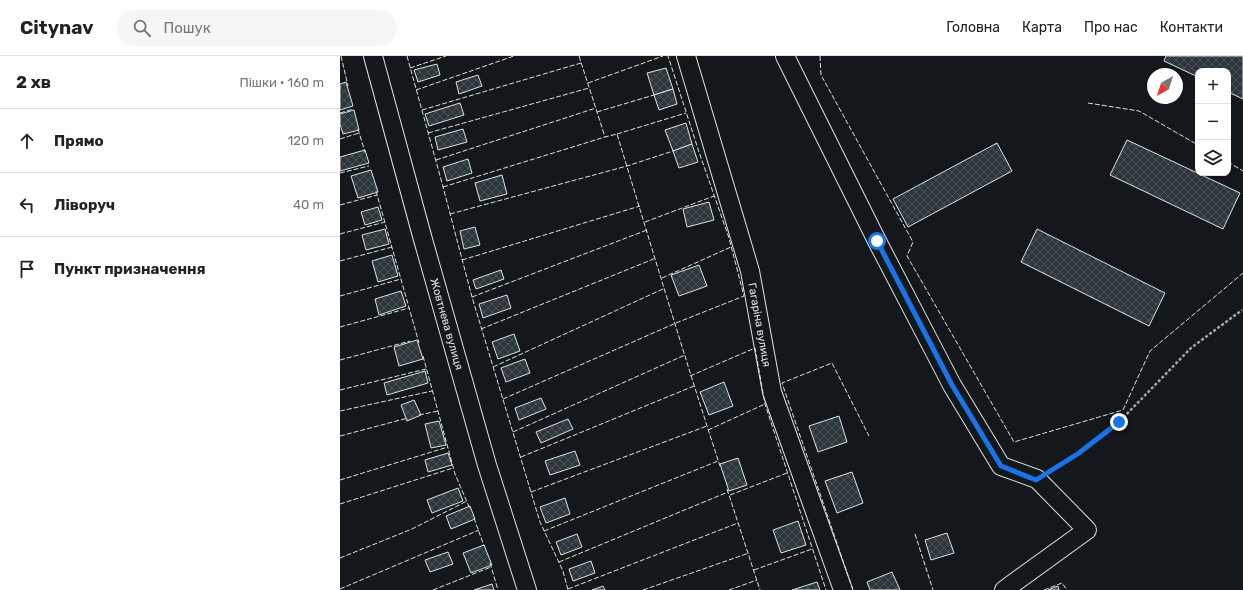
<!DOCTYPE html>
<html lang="uk">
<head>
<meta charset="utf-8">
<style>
  :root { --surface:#fff; --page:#f6f6f6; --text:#222; --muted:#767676; --line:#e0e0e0 }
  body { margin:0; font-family:Rubik,sans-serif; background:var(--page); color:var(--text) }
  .controls { position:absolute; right:12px; top:12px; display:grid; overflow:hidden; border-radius:8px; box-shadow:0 1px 3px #0004 }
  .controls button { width:36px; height:36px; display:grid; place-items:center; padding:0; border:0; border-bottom:1px solid var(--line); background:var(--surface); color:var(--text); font:20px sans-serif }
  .compass { position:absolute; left:807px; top:12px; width:36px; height:36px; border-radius:50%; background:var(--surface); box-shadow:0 1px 3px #0004; rotate:219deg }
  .stop { position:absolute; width:12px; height:12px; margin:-9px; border:3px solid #1a73e8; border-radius:50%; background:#fff }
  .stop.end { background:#1a73e8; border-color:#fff; box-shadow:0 1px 4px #0008 }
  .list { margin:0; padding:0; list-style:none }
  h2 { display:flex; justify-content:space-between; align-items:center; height:52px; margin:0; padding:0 16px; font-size:17px }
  h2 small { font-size:13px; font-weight:400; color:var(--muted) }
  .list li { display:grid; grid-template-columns:26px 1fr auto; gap:12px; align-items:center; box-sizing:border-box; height:64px; padding:0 16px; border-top:1px solid var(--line) }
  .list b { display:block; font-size:15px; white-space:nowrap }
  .list em { font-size:13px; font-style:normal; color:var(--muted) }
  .icon { flex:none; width:22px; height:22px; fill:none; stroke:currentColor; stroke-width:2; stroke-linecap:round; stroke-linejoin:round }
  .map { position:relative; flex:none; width:903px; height:534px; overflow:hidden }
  header { display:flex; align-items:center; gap:24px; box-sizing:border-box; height:56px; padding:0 20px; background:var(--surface); border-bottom:1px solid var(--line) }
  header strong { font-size:19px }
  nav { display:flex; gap:22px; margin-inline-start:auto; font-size:14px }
  .search { width:280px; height:36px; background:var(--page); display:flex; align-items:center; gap:10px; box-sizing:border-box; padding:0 14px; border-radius:22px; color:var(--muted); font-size:15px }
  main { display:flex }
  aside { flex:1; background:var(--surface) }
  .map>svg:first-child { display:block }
  .building { fill:url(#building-cross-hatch); stroke:#d8e6dc }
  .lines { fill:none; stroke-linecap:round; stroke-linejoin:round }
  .minor-casing { stroke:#d8e6dc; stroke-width:20 }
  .path { stroke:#9da8a2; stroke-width:2.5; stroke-dasharray:3 2; stroke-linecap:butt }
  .minor { stroke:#14181c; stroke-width:18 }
  .fence { stroke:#d8e6dc; stroke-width:1; stroke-dasharray:5 2; stroke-linecap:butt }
  .route { stroke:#1a73e8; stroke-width:5 }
  .labels { text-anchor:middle; stroke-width:3; stroke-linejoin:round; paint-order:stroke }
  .street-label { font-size:11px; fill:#d8e6dc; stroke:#14181c }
</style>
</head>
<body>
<header>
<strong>Citynav</strong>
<div class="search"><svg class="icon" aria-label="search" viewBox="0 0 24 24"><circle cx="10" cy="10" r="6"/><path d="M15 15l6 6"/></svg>Пошук</div>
<nav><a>Головна</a><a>Карта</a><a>Про нас</a><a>Контакти</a></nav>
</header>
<main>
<aside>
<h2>2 хв<small>Пішки · 160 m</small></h2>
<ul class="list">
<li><svg class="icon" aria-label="ahead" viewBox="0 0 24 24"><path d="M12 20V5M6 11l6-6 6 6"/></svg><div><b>Прямо</b></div><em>120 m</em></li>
<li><svg class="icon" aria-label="left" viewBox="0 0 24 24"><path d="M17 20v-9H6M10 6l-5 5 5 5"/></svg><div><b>Ліворуч</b></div><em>40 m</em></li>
<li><svg class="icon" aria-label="arrive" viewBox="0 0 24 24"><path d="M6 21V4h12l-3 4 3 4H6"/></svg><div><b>Пункт призначення</b></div></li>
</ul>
</aside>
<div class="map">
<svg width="903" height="534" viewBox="0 0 903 534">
  <defs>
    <pattern id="building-cross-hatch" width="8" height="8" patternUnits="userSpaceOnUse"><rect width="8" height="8" fill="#2c363c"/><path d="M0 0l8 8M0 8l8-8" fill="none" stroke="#4a5358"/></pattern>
  </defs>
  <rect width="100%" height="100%" fill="#14181c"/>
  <g class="building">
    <polygon points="826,0 903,0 903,43 888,36 888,15 858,15 858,21 824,5"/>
    <polygon points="97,8 100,19 78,26 74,14"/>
    <polygon points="326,12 333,33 314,39 307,17"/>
    <polygon points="138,19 142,30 119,38 116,26"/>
    <polygon points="6,26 13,50 0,54 0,28"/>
    <polygon points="333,33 337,48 319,54 314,39"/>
    <polygon points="120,47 124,59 89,70 85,58"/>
    <polygon points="14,54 19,74 3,78 0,68 0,58"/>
    <polygon points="346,67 352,88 333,95 325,74"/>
    <polygon points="123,73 127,86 98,94 95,81"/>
    <polygon points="787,84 900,137 883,173 770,119"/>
    <polygon points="657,87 672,115 568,171 553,143"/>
    <polygon points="352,88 358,106 339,112 333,95"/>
    <polygon points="25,94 29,107 0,115 0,101"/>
    <polygon points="128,103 132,117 107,125 103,111"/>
    <polygon points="31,114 38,136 18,142 11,120"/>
    <polygon points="162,119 167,138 140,145 135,127"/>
    <polygon points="369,146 374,164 347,171 343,153"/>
    <polygon points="38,151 42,164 25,169 21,156"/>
    <polygon points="135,171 140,189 124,193 120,175"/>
    <polygon points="45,173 49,188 26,194 22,179"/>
    <polygon points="697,173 825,237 809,270 681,206"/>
    <polygon points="52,199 58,220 38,226 32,205"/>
    <polygon points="359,209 367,230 339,240 331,219"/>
    <polygon points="161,214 164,223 136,233 133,224"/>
    <polygon points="61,235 66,250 39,259 35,243"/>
    <polygon points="167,239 171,252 143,262 139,248"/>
    <polygon points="174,278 180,295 158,303 152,286"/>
    <polygon points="77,284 83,303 59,310 54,291"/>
    <polygon points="185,303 190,317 166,326 161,312"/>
    <polygon points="85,315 88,327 47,339 44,327"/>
    <polygon points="384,326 393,350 369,359 360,336"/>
    <polygon points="201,342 206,353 179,364 175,352"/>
    <polygon points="74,344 81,359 67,365 61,349"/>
    <polygon points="499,360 507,386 478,396 469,370"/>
    <polygon points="228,363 233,373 201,387 196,376"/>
    <polygon points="99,365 106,389 91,392 85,368"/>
    <polygon points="235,395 240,409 210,419 205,405"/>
    <polygon points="108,397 112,409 88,416 85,404"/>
    <polygon points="398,402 407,429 389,435 380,408"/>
    <polygon points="512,416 523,447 497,457 485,425"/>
    <polygon points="118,432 123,445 92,457 87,444"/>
    <polygon points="225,442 230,458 206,467 200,451"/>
    <polygon points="130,450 135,463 111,473 106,460"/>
    <polygon points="458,465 466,489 441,497 433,474"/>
    <polygon points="607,477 614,497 591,504 585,484"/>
    <polygon points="237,478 242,491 221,499 216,486"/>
    <polygon points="144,489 152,509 131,517 123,497"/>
    <polygon points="108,496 113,508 90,516 85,504"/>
    <polygon points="251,505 255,517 233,525 229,513"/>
    <polygon points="552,516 560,534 530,534 527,526"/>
    <polygon points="477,526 480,534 452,534"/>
    <polygon points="152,528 154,534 134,534"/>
    <polygon points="263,530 265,534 252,534"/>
    <polygon points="718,530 719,534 708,534"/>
  </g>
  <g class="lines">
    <g class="minor-casing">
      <g id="minor">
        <path id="s1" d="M33,0L82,180L147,409L187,534"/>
        <path id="s2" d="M346,0L410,215L432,336L503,534"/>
        <polyline points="445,0 537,185 612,329 661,410 697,423 747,474 664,534"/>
      </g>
    </g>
    <polyline class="path" points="711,415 739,397 779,366 851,292 902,254"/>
    <use href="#minor" class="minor"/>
    <g class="fence">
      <polyline points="1,0 8,30"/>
      <polyline points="67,0 102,127 132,241 200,466 223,515 228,534"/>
      <path d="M239,0L265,81L277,78C311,189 344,300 380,410"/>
      <polyline points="480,0 481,19 573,186 567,200 674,386 783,354 810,295 903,217"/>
      <polyline points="70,12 106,0"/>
      <polyline points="248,27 323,0"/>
      <polyline points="76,34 174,0"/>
      <polyline points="748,47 799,55 858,89"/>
      <polyline points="82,54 241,7"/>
      <polyline points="257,56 314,39"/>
      <polyline points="0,57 13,53"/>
      <polyline points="18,73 25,96"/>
      <polyline points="88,77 249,32"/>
      <polyline points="277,78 346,57"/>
      <polyline points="0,83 19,77"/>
      <polyline points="96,104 256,52"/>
      <polyline points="888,106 903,115"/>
      <polyline points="0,117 29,110"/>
      <polyline points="103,131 265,81"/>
      <polyline points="36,135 79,287"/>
      <polyline points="0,149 37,139"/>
      <polyline points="110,158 287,110 333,95"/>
      <polyline points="305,166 374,140"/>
      <polyline points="0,178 45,166"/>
      <polyline points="122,204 300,150"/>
      <polyline points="0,205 52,191"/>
      <polyline points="322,222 391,191"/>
      <polyline points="0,240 61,223"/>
      <polyline points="132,241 307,174"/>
      <polyline points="0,271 69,252"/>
      <polyline points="141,273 316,202"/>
      <polyline points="83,300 115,418 130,453"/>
      <polyline points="0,304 70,285"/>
      <polyline points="153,311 325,232"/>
      <polyline points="350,320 415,292 425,348 486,534"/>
      <polyline points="0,334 86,313"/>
      <polyline points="163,343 336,267 404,240 389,182 359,96 328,0"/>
      <polyline points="0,355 92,335"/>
      <polyline points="79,359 98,355"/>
      <polyline points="368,374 425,348"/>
      <polyline points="173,376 345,299"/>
      <polyline points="0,380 68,362"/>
      <polyline points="181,401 354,330"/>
      <polyline points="0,424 108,391"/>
      <polyline points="387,433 420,534"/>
      <polyline points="191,436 367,370"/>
      <polyline points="390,439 447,417"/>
      <polyline points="0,448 113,412"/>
      <polyline points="134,462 144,490"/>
      <polyline points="204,475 378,405"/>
      <polyline points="575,478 593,534"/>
      <polyline points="0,502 72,473 127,445"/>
      <polyline points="219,506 388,436"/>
      <polyline points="150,507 158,534"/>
      <polyline points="414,514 472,493"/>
      <polyline points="0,533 139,474"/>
      <polyline points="228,533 398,467"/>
      <polyline points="93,534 151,511"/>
      <polyline points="303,534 409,497"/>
      <polyline points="389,534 417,524"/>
      <polyline points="513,534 442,327 492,307 529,380"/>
      <polyline points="704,534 722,527 727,534"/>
    </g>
  </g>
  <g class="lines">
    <polyline class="route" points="537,185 612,329 661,410 696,424 739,397 779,366"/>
  </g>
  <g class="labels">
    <g class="street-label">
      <text dy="4" stroke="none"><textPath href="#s1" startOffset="278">Жовтнева вулиця</textPath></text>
      <text dy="4" stroke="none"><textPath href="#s2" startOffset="279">Гагаріна вулиця</textPath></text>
    </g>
  </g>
</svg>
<div class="controls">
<button>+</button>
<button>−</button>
<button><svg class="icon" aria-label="layers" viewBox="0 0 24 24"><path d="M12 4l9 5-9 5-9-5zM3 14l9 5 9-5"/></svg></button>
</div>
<svg class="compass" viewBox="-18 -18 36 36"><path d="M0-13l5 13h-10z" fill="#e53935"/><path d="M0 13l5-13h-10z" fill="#767676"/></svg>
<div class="stop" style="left:537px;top:185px"></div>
<div class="stop end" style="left:779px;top:366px"></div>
</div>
</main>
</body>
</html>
